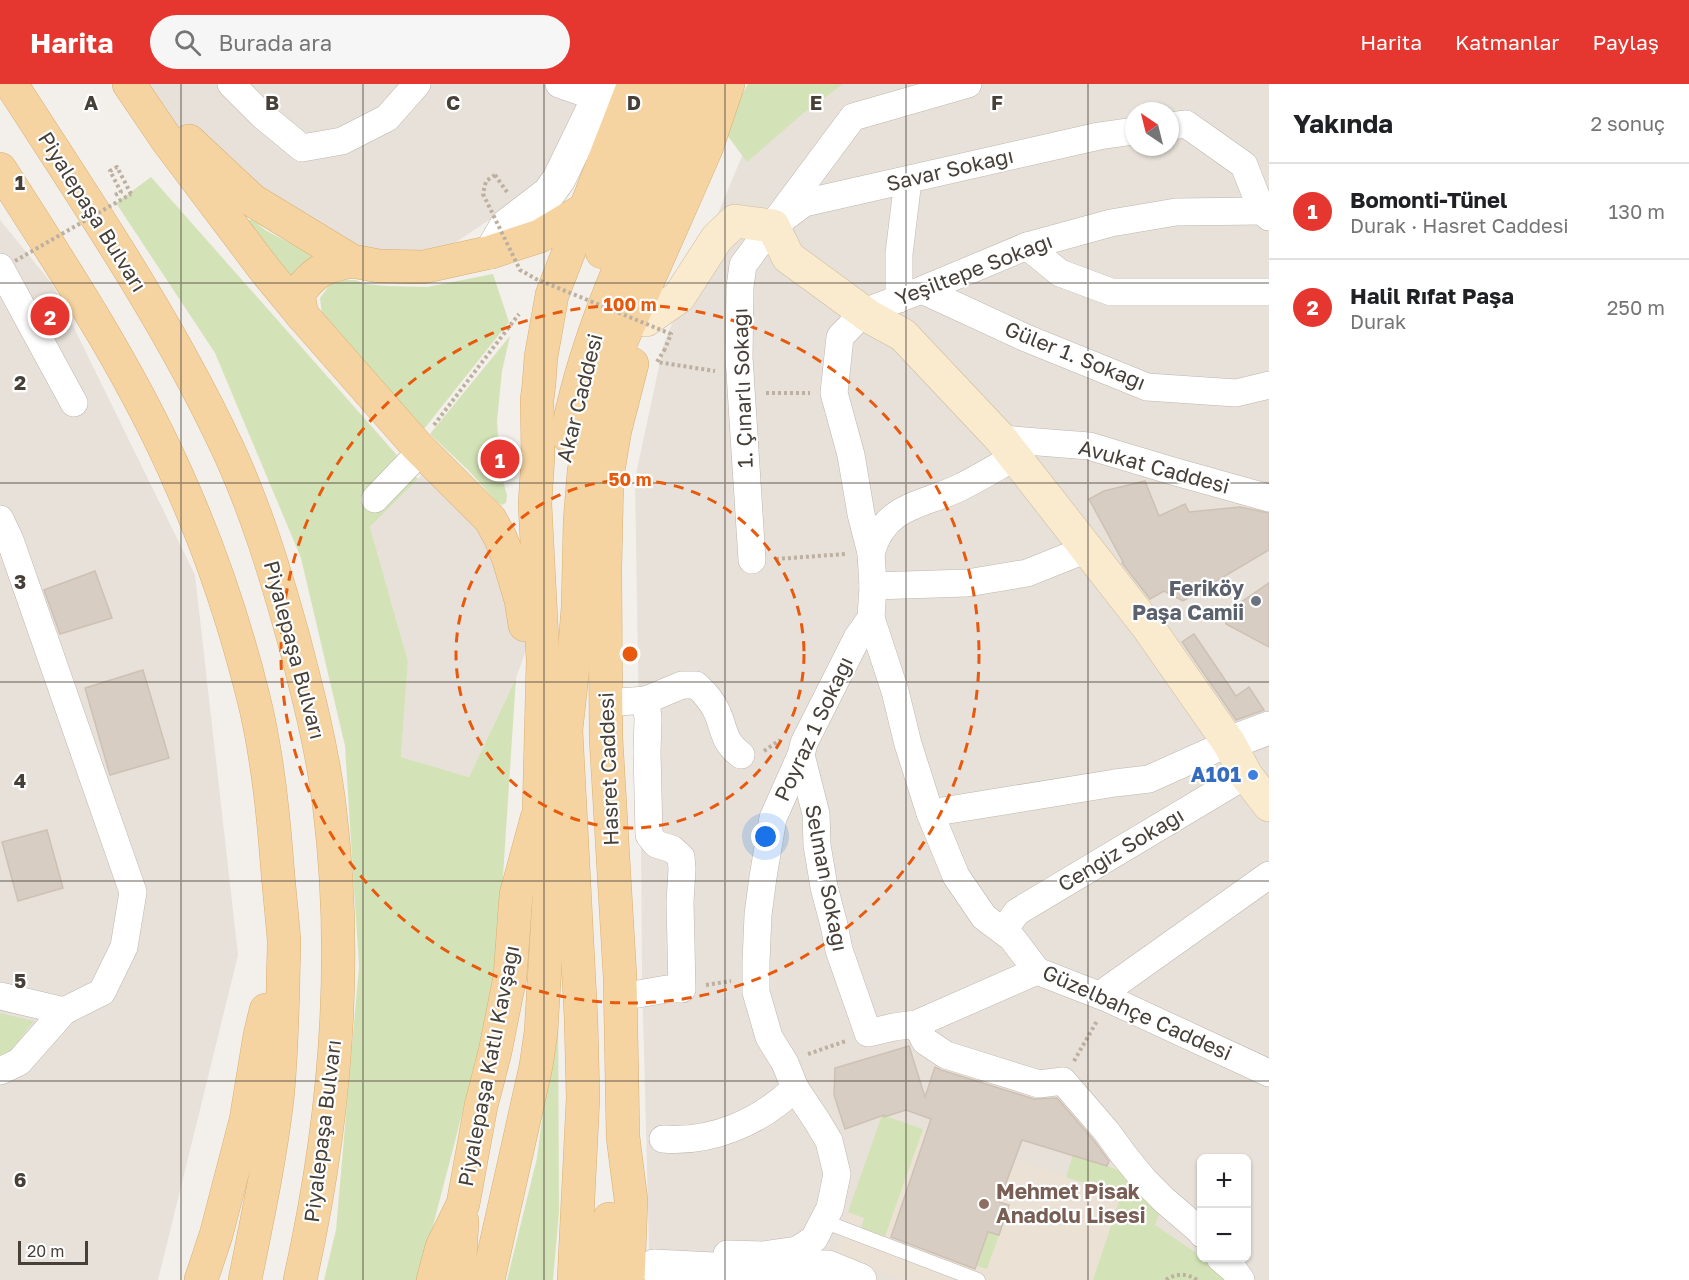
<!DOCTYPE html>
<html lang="tr">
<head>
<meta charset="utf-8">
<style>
  :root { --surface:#fff; --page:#f6f6f6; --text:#202124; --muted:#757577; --line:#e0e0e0; --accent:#e5362f }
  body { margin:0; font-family:"Golos Text",sans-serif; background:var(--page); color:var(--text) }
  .controls { position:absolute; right:18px; bottom:18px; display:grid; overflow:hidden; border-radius:9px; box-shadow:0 2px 4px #0004 }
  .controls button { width:54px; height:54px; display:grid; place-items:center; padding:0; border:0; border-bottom:2px solid var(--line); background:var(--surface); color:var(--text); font:30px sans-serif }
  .compass { position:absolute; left:1125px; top:18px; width:54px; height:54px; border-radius:50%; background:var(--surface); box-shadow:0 2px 4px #0004; rotate:325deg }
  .scale { position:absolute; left:18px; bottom:15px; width:70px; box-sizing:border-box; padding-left:6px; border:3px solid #474039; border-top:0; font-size:16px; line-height:21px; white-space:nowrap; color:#474039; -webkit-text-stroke:4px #fff; paint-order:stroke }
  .you { position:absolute; left:766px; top:753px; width:21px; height:21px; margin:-15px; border:4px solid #fff; border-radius:50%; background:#1a73e8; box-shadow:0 0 0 9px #1a73e833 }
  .badge { display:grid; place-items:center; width:39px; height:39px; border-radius:50%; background:var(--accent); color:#fff; font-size:20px; font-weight:700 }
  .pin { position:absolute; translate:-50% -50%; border:3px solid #fff; box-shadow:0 2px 6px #0006 }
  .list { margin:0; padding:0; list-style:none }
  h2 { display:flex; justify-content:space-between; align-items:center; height:78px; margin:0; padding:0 24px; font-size:26px }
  h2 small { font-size:20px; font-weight:400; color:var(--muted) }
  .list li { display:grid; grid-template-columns:39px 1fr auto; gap:18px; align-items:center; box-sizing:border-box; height:96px; padding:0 24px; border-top:2px solid var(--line) }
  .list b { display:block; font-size:22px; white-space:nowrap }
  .list p { margin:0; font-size:20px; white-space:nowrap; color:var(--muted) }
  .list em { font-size:20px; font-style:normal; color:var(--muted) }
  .icon { flex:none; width:33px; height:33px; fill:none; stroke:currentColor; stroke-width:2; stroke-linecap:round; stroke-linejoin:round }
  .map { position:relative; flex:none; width:1269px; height:1196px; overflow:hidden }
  header { display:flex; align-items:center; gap:36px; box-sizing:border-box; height:84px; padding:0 30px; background:var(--accent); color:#fff }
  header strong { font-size:28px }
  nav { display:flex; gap:33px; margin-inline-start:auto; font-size:21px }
  .search { width:420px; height:54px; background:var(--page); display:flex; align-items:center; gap:15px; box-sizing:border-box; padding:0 21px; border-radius:33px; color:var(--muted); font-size:22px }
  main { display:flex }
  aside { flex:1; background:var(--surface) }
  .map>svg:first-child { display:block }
  .residential { fill:#e7e1d9; fill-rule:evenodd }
  .education { fill:#ebe2d5 }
  .green { fill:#d4e3b7 }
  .building { fill:#d7cdc3; stroke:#cec1b4; stroke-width:1.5 }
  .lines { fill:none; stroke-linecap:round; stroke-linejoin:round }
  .service-casing { stroke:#beb6ad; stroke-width:15 }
  .minor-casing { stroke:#beb6ad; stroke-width:28 }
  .tertiary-casing { stroke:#beb6ad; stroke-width:34 }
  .secondary-casing { stroke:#cebc9e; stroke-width:34 }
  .primary-casing { stroke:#d9af73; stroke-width:34 }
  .path { stroke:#beb0a0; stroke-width:4; stroke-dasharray:3 3; stroke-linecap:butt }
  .service { stroke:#fff; stroke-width:14 }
  .minor { stroke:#fff; stroke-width:27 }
  .tertiary { stroke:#fff; stroke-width:33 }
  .secondary { stroke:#faeace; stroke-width:33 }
  .primary { stroke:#f5d4a2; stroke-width:33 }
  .path-bridge { stroke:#beb0a0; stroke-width:4; stroke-dasharray:3 3; stroke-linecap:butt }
  .grid { fill:none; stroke:#474039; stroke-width:1.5; stroke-opacity:0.55 }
  .ring { fill:none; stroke:#e8590c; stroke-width:3; stroke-dasharray:10 8 }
  .worship-dot { fill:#6b7280; stroke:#fff; stroke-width:2 }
  .shop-dot { fill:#3f7fe0; stroke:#fff; stroke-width:2 }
  .education-dot { fill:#8d6e63; stroke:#fff; stroke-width:2 }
  .labels { text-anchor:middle; stroke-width:4.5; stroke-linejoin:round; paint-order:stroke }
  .street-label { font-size:21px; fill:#474039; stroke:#fff }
  .worship-label { font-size:21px; font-weight:bold; fill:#5b616d; stroke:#fff; text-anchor:end }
  .shop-label { font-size:21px; font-weight:bold; fill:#366cbe; stroke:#fff; text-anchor:end }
  .education-label { font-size:21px; font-weight:bold; fill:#785e54; stroke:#fff; text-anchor:start }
  .grid-label { font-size:20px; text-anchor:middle; font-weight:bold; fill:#474039; stroke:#fff; stroke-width:4.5; stroke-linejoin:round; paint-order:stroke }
  .centre { fill:#e8590c; stroke:#fff; stroke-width:3 }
  .ring-label { font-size:18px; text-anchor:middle; font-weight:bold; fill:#e8590c; stroke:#fff; stroke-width:4.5; stroke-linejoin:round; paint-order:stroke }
</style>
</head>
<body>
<header>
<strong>Harita</strong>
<div class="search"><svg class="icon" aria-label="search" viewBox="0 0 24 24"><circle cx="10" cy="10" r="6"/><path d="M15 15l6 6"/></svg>Burada ara</div>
<nav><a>Harita</a><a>Katmanlar</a><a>Paylaş</a></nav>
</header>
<main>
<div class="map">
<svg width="1269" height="1196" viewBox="0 0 1269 1196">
  <rect width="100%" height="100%" fill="#f3efea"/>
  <g class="residential">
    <polygon points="121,0 588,0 581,19 533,107 456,158 393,191 254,137"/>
    <path d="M772,0H1269V1196H646L649,1162L642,890L641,759L635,395L664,259ZM1134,27H1170V63H1134ZM1202,1074H1246V1174H1202Z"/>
    <polygon points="0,136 53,201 195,491 238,871 158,1196 0,1196"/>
    <polygon points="424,389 490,435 528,561 516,594 469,693 401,673 408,577 370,443"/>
  </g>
  <polygon class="education" points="882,1031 1121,1111 1093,1196 904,1196 834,1169"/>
  <g class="green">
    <polygon points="748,0 843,0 801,31 747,78 727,51 735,23"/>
    <polygon points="151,93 418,395 370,443 408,577 401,673 469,693 516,594 496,899 419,1196 324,1196 336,1146 359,882 345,662 301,474 215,269 116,119"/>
    <polygon points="252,135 265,146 314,172 296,186 289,195 248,137"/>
    <polygon points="493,190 509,238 424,345 322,230 320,214 331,199 343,196 355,196 366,200 387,202 427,203"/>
    <polygon points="510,252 502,287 497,337 500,386 507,411 506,419 502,421 497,418 468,386 430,350"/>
    <polygon points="558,912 559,1128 553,1196 507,1196 537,1074"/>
    <polygon points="0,929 34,937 9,969 0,974"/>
    <polygon points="882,1031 923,1045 883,1158 860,1148 864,1134 848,1128"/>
    <polygon points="1073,1071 1107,1082 1144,1096 1164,1116 1155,1141 1214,1181 1225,1196 1093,1196 1121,1112 1066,1093"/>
    <polygon points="988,1148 999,1151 987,1185 977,1182"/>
  </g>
  <g class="building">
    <polygon points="1145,397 1159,432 1185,420 1189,428 1240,423 1269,429 1269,466 1183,517 1164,507 1150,515 1122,479 1123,478 1089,415 1104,407"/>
    <polygon points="95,487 112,534 60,550 44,506"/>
    <polygon points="1269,499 1269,563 1226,540 1225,529"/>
    <polygon points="1194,550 1236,612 1249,603 1264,626 1236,636 1182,558"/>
    <polygon points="143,586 169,674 110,691 85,604"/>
    <polygon points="47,746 63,804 18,817 2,758"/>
    <polygon points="909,962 925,1013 935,983 941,986 1034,1015 1057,1014 1095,1058 1109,1077 1107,1082 1022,1056 999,1118 1009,1121 999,1151 988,1148 975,1185 891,1153 931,1035 906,1026 884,1033 884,1031 845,1045 834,1011 835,984"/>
  </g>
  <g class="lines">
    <g class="service-casing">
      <polyline id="service" points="823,1137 978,1196"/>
    </g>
    <g class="minor-casing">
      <g id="minor">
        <polyline points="231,0 262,31 302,64 342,57 387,34 417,0"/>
        <polyline points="559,0 599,14"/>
        <polyline points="1170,42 1186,40 1244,81 1262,127 1269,133"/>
        <polyline points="784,134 804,119 1099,52 1134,47"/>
        <polyline points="1027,162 1060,189 1111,208 1269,208"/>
        <polyline points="0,183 74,319"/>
        <polyline points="922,206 1026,254 1147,303 1236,309 1269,301"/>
        <polyline points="899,215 899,170 908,96"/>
        <polyline points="1001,355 1089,362 1176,388 1269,414"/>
        <polyline points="375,415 422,366"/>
        <polyline points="0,435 10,456 133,808 124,863 102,908 64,927 0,912"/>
        <path d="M871,469C885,420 922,422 961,403C979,394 997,383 1015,373"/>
        <polyline points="752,476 739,273 740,203 743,181 853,33 968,0"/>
        <polyline points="873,502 967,499 1027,489 1087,465"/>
        <polyline points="871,534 895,607 908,660 930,729 956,792 984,833 1012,854 1037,887 1109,915 1269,989"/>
        <path d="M646,616L682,601H696C705,609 712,617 717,628C725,646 723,658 741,671"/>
        <polyline points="606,619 646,616 648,635 647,668 649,751 656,760 672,765 681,773 682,785 680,818 682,905 667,905 621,913"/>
        <polyline points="801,671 816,730 817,761 824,803 834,841 839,866 868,949 894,943 916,940 1037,887"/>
        <polyline points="930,729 1115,699 1149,695 1229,659"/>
        <polyline points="1003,847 1017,828 1246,691"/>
        <polyline points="1100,911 1269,791"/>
        <polyline points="916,940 925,957 946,971 1039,1000 1063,997 1107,1048 1123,1070 1144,1096 1164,1116 1199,1146 1202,1150"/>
        <polyline points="0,987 19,978 64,927"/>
        <path d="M663,1055C712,1059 760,1038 795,1004"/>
        <polyline points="727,1170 763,1171 797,1166 814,1155 830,1124 837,1090 829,1057 817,1037 795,1004 785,979 769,953 756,908 756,878 758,831 763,793 773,734 801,671 804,659 857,554 871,534 873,502 871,469 861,430 851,371 834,309 840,253 864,228 922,206 1027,162 1111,139 1176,128 1262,127"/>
        <polyline points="1220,1174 1234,1186 1241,1196"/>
      </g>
    </g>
    <g class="tertiary-casing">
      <g id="tertiary">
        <polyline points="491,168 506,142 549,109 559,95 605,0"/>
        <polyline points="1229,659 1269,644"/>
        <polyline points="654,1182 775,1188 801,1183 828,1183 860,1196"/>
      </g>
    </g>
    <g class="secondary-casing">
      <polyline id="secondary" points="646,236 679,213 717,154 735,137 773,142 788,173 870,233 903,251 1001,355 1148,543 1229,659 1246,691 1269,721"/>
    </g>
    <g class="primary-casing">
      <g id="primary">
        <path d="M11,0C87,118 167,235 227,363C256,425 276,491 294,556C308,610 322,664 329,719C349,878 335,1040 300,1196"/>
        <polyline points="129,0 167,56 265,186 302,231 417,362 490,435 500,453 509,476 521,516 525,541"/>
        <polyline points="189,57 252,116 352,177 379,182 423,183 491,168 540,152 585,125"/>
        <path d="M0,85C66,188 134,291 182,403C212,471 236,543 254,616C267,669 273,725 277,779C279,805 282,831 284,856C284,872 283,888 283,903C282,941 281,978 277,1016C270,1076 257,1136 245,1196"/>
        <polyline points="602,168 667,0"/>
        <path d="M302,231L298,210C314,187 325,182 352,177"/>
        <path d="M567,351C590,227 653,117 697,0"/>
        <polyline points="462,1137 460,1174 463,1196"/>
        <polyline points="201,1196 216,1151 246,1036 260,951 266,926"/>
        <polyline points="433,1196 442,1163 463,1120 481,1022 495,968 510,893 516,811 537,734"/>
        <polyline points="488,1196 536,982 541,948 551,782 539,730 543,576 535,420 538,372 537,316 539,300 541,273 552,211 634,0"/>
        <polyline points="574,1196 583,1014 581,935 566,646 574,573 578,523 580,437 584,387 596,325 613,276 706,65 728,0"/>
        <polyline points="603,1196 607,1175 609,1135"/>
        <polyline points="628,1196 631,1116 623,1053 620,893 606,654 605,485 607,393 615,346 632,280"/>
      </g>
    </g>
    <g class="path">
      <polyline points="495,91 507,108"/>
      <polyline points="115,111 121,108 110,87 117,83 131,110"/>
      <polyline points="665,265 657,278 715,287"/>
      <polyline points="766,309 810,309"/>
      <polyline points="434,341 519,230"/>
      <polyline points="776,475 846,470"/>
      <polyline points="764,667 780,656"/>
      <polyline points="706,901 731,897"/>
      <polyline points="808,970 846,957"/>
      <polyline points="1074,977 1097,937"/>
      <path d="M1166,1196C1176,1189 1187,1189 1197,1196"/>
    </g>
    <use href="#service" class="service"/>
    <use href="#minor" class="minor"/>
    <use href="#tertiary" class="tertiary"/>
    <use href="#secondary" class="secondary"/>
    <use href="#primary" class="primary"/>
    <g class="path-bridge">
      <polyline points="495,91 486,97 483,110 520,186 536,195 671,250 665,265"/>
      <polyline points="15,177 131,110"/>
    </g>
  </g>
  <path class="grid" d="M181,0V1196M363,0V1196M544,0V1196M725,0V1196M906,0V1196M1088,0V1196M0,199H1269M0,399H1269M0,598H1269M0,797H1269M0,997H1269"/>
  <g class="ring">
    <circle cx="630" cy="570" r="174"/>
    <circle cx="630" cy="570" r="349"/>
  </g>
  <circle class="worship-dot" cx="1256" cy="517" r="6"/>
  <circle class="shop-dot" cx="1253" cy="691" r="6"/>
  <circle class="education-dot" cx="984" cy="1120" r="6"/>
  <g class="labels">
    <g class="street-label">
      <text transform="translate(950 86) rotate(-13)" y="7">Savar Sokağı</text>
      <text transform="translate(92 128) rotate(58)" y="7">Piyalepaşa Bulvarı</text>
      <text transform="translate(974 186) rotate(-21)" y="7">Yeşiltepe Sokağı</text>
      <text transform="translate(1075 272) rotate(22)" y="7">Güler 1. Sokağı</text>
      <text transform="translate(743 304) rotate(-92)" y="7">1. Çınarlı Sokağı</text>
      <text transform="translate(580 314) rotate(-76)" y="7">Akar Caddesi</text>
      <text transform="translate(1154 383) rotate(15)" y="7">Avukat Caddesi</text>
      <text transform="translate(294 566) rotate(75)" y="7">Piyalepaşa Bulvarı</text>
      <text transform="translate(814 645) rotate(-65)" y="7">Poyraz 1 Sokağı</text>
      <text transform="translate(609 685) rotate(-92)" y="7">Hasret Caddesi</text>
      <text transform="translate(1121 766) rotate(-31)" y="7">Cengiz Sokağı</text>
      <text transform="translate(826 794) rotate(79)" y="7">Selman Sokağı</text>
      <text transform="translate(1137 929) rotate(24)" y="7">Güzelbahçe Caddesi</text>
      <text transform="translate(489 982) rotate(-79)" y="7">Piyalepaşa Katlı Kavşağı</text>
      <text transform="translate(323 1047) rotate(-83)" y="7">Piyalepaşa Bulvarı</text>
    </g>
    <g class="worship-label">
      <text x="1244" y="512">Feriköy<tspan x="1244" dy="24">Paşa Camii</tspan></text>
    </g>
    <g class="shop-label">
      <text x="1241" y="698">A101</text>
    </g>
    <g class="education-label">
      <text x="996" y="1115">Mehmet Pisak<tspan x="996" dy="24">Anadolu Lisesi</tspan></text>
    </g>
  </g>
  <g class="grid-label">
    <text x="91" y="26">A</text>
    <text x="272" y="26">B</text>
    <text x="453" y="26">C</text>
    <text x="634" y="26">D</text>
    <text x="816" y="26">E</text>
    <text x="997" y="26">F</text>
    <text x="20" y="106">1</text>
    <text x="20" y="306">2</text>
    <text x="20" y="505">3</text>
    <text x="20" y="704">4</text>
    <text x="20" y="904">5</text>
    <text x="20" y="1103">6</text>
  </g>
  <circle cx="630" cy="570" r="9" class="centre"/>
  <g class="ring-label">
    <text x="630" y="227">100 m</text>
    <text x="630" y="402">50 m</text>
  </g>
</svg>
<div class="controls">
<button>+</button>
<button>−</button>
</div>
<svg class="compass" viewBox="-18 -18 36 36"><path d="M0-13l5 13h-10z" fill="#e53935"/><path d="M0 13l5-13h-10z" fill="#757577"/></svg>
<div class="scale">20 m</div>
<div class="you"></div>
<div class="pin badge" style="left:500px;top:375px">1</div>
<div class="pin badge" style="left:50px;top:232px">2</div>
</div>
<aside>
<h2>Yakında<small>2 sonuç</small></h2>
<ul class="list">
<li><span class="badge">1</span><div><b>Bomonti-Tünel</b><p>Durak · Hasret Caddesi</p></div><em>130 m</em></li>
<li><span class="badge">2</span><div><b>Halil Rıfat Paşa</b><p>Durak</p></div><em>250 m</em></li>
</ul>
</aside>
</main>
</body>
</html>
